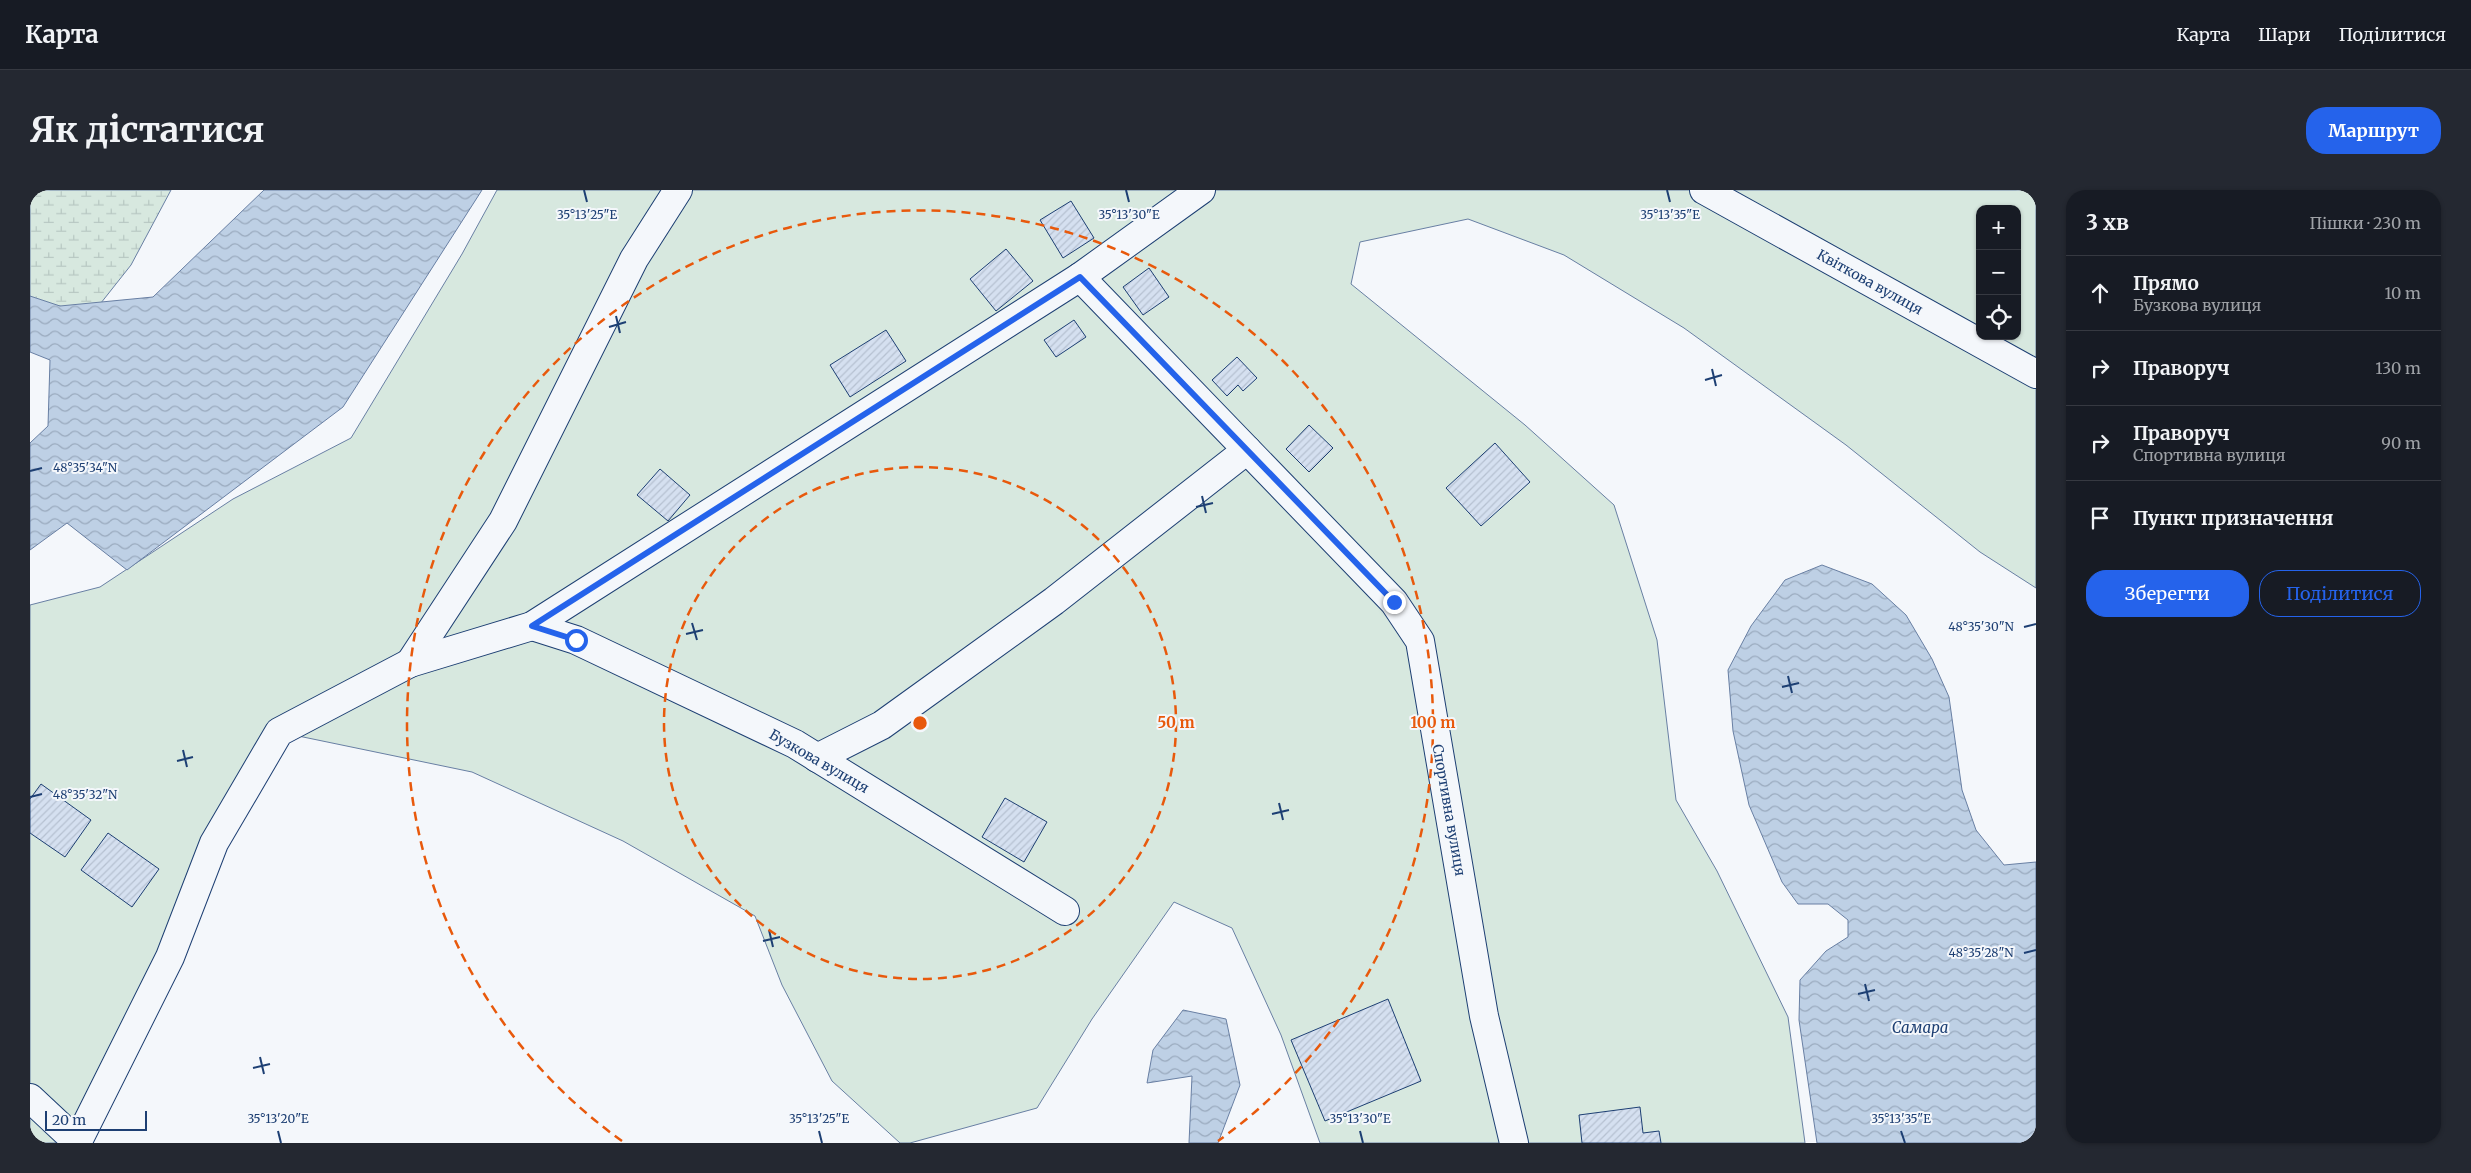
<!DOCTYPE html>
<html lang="uk">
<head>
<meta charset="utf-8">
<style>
  :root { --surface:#171b24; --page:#242831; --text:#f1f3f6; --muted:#9ea1a6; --line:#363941; --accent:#2563eb }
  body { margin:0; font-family:Merriweather,serif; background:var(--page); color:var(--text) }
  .controls { position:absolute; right:15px; top:15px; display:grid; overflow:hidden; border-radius:10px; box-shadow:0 1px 4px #0004 }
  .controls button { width:45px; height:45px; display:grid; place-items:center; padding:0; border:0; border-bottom:1px solid var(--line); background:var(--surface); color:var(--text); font:25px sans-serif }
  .scale { position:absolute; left:15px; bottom:12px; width:102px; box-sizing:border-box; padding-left:5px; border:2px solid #1d3f73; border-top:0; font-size:14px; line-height:18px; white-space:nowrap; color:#1d3f73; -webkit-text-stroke:4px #f4f7fb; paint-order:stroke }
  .stop { position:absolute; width:15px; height:15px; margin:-11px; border:4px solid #2563eb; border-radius:50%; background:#fff }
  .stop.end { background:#2563eb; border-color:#fff; box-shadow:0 1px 5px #0008 }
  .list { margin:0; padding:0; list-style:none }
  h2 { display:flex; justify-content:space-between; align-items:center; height:65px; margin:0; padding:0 20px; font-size:21px }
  h2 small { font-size:16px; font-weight:400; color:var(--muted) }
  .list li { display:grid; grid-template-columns:32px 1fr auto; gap:15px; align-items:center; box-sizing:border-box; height:75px; padding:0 20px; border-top:1px solid var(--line) }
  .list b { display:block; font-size:19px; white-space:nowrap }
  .list p { margin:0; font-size:16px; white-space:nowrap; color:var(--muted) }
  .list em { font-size:16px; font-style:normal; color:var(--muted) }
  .actions { display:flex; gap:10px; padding:15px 20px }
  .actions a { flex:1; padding:11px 0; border:1px solid var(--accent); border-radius:20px; text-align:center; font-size:18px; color:var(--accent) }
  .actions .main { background:var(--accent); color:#fff }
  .icon { flex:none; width:28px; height:28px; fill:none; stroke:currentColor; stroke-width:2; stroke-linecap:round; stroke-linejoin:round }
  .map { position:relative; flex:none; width:2006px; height:953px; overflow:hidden; border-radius:20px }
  header { display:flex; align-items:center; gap:30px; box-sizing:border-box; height:70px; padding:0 25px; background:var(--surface); border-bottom:1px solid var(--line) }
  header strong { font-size:24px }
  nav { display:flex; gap:28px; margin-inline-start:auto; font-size:18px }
  .intro { display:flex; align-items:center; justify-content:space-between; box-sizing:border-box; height:120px; padding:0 30px }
  h1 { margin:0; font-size:35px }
  .button { padding:12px 22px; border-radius:20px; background:var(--accent); color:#fff; font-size:18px; font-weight:700 }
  main { display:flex; gap:30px; padding:0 30px }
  aside { flex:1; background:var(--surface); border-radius:20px; box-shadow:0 1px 4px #0004 }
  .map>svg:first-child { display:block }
  .wetland { fill:url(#wetland-marsh); stroke:#687fa3 }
  .garden { fill:#d7e8df; stroke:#687fa3; fill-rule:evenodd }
  .water { fill:url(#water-waves); stroke:#687fa3 }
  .building { fill:url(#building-hatch); stroke:#1d3f73 }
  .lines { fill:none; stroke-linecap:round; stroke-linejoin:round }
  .minor-casing { stroke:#1d3f73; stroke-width:30 }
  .minor { stroke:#f4f7fb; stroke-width:28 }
  .route { stroke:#2563eb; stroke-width:6 }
  .ticks { fill:none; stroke:#1d3f73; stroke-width:2 }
  .ring { fill:none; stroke:#e8590c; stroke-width:2.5; stroke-dasharray:9 6 }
  .labels { text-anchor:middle; stroke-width:4; stroke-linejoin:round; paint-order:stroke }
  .street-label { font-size:14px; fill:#1d3f73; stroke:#f4f7fb }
  .water-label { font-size:15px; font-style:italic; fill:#1d3f73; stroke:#f4f7fb }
  .ticks-label { font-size:12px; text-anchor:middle; fill:#1d3f73; stroke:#f4f7fb; stroke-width:4; stroke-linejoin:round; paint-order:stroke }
  .centre { fill:#e8590c; stroke:#f4f7fb; stroke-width:2.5 }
  .ring-label { font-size:15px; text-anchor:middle; font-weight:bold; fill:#e8590c; stroke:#f4f7fb; stroke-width:4; stroke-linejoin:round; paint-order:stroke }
</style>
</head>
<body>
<header>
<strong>Карта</strong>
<nav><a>Карта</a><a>Шари</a><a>Поділитися</a></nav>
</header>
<div class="intro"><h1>Як дістатися</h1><a class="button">Маршрут</a></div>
<main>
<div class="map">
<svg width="2006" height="953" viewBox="0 0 2006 953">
  <defs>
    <pattern id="wetland-marsh" width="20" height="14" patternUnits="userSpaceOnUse" patternTransform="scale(1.25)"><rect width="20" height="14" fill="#d7e8df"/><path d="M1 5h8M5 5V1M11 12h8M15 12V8" fill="none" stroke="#b8c8c3"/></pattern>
    <pattern id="water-waves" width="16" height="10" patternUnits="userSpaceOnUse" patternTransform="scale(1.25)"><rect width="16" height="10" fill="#bed0e5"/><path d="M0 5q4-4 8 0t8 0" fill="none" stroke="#9aaabe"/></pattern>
    <pattern id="building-hatch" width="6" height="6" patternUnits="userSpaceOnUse" patternTransform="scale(1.25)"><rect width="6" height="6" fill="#d5e0f0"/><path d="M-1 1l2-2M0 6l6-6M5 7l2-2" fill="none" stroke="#b6c1d1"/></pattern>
  </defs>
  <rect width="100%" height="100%" fill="#f4f7fb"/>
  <polygon class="wetland" points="0,0 141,0 101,75 63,123 0,110"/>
  <path class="garden" d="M467,0H2006V398L1950,362L1816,255L1654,138L1534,65L1438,29L1330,52L1321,94L1495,235L1584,315L1627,450L1646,610L1687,681L1758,827L1775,953H1290L1251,845L1202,738L1144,712L1062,829L1007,918L880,953H870L802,891L752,795L725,726L593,651L442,582L249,542L47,953H0V415L70,397L203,309L321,248L432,64ZM1950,19H1987V146H1950Z"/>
  <g class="water">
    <polygon points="234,0 452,0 313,217 97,380 37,333 0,360 0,253 18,236 20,170 0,162 0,106 30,116 123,107"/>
    <polygon points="1792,375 1842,394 1876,425 1902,469 1919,507 1932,600 1946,640 1974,675 2006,672 2006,953 1787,953 1769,830 1770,790 1796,761 1818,747 1818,730 1798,714 1768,714 1752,692 1719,615 1703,541 1698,480 1721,436 1755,390"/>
    <polygon points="1153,820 1196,829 1210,895 1188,953 1159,953 1162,886 1117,893 1123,860"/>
  </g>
  <g class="building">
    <polygon points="1041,11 1064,48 1033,68 1010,30"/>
    <polygon points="976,59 1003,91 966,121 940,89"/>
    <polygon points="1119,78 1139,107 1113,125 1093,97"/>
    <polygon points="1044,130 1056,147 1026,167 1014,150"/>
    <polygon points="856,140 876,171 820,207 800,175"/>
    <polygon points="1207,167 1227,188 1213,201 1208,195 1197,206 1182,190"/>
    <polygon points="1279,235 1303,258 1279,282 1256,259"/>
    <polygon points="1465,253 1500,292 1451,336 1416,298"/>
    <polygon points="630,279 660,305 638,331 607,305"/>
    <polygon points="11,594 61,630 35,667 0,643 0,609"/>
    <polygon points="975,608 1017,632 994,672 952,647"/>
    <polygon points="78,643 129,679 102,717 51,680"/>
    <polygon points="1358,809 1391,891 1295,931 1261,850"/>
    <polygon points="1610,917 1613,943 1629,941 1631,953 1552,953 1549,925"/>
  </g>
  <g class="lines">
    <g class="minor-casing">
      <g id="minor">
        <polyline points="1674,0 2006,184"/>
        <polyline points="1050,87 1364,412 1390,451 1454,826 1484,953"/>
        <polyline points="502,436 546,450 765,554 1035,721"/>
        <polyline points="380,473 473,331 604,69 648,0"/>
        <polyline points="787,568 852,535 1024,411 1217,260"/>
        <polyline points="0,908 47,952"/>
        <polyline points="47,953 140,767 184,653 249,542 380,473 502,436 1050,87 1171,0"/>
      </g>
    </g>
    <use href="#minor" class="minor"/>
  </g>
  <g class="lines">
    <polyline class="route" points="546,450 502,436 1050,87 1364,412"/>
  </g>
  <path class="ticks" d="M554,0L557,12M1096,0L1099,12M1637,0L1640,12M586,126L590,143M579,137L596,132M1682,179L1686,196M1675,190L1692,185M0,281L12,278M1172,306L1176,323M1166,317L1183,313M662,433L667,450M1994,437L2006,434M656,444L673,440M1758,486L1762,503M1752,497L1769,493M153,560L157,577M147,571L163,567M0,607L12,604M1249,613L1253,630M1242,624L1259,620M739,740L743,757M733,751L750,747M1994,763L2006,760M1835,794L1839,811M1828,804L1845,800M230,867L234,884M223,878L240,874M248,941L251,953M789,941L792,953M1330,941L1333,953M1871,941L1875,953"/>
  <g class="ring">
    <circle cx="890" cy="533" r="256"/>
    <path d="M592 951A513 513 0 1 1 1188 951"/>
  </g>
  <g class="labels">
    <g class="street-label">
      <text transform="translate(1840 92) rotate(29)" y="5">Квіткова вулиця</text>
      <text transform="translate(789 571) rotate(30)" y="5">Бузкова вулиця</text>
      <text transform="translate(1419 620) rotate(80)" y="5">Спортивна вулиця</text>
    </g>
    <g class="water-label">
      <text x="1890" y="843">Самара</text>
    </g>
  </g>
  <g class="ticks-label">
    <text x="557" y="29">35°13'25"E</text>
    <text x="1099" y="29">35°13'30"E</text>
    <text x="1640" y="29">35°13'35"E</text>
    <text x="55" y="282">48°35'34"N</text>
    <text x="1951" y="441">48°35'30"N</text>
    <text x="55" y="609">48°35'32"N</text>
    <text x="1951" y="767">48°35'28"N</text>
    <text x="248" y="933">35°13'20"E</text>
    <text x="789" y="933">35°13'25"E</text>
    <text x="1330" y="933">35°13'30"E</text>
    <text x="1871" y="933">35°13'35"E</text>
  </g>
  <circle cx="890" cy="533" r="8" class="centre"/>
  <g class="ring-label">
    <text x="1146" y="538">50 m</text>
    <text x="1403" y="538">100 m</text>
  </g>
</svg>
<div class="controls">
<button>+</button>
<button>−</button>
<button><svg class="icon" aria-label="locate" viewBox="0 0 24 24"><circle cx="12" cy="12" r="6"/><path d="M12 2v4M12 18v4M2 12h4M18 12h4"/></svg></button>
</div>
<div class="scale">20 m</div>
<div class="stop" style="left:546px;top:450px"></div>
<div class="stop end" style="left:1364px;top:412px"></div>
</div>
<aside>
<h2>3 хв<small>Пішки · 230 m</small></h2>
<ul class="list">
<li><svg class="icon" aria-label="ahead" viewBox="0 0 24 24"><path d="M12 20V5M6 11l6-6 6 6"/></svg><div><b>Прямо</b><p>Бузкова вулиця</p></div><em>10 m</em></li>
<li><svg class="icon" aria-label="right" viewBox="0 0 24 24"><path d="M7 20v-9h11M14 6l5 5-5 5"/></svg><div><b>Праворуч</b></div><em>130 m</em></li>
<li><svg class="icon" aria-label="right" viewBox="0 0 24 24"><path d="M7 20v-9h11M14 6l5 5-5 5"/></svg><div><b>Праворуч</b><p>Спортивна вулиця</p></div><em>90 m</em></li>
<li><svg class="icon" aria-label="arrive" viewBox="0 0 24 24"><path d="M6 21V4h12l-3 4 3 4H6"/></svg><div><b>Пункт призначення</b></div></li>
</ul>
<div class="actions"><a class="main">Зберегти</a><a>Поділитися</a></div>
</aside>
</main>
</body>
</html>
